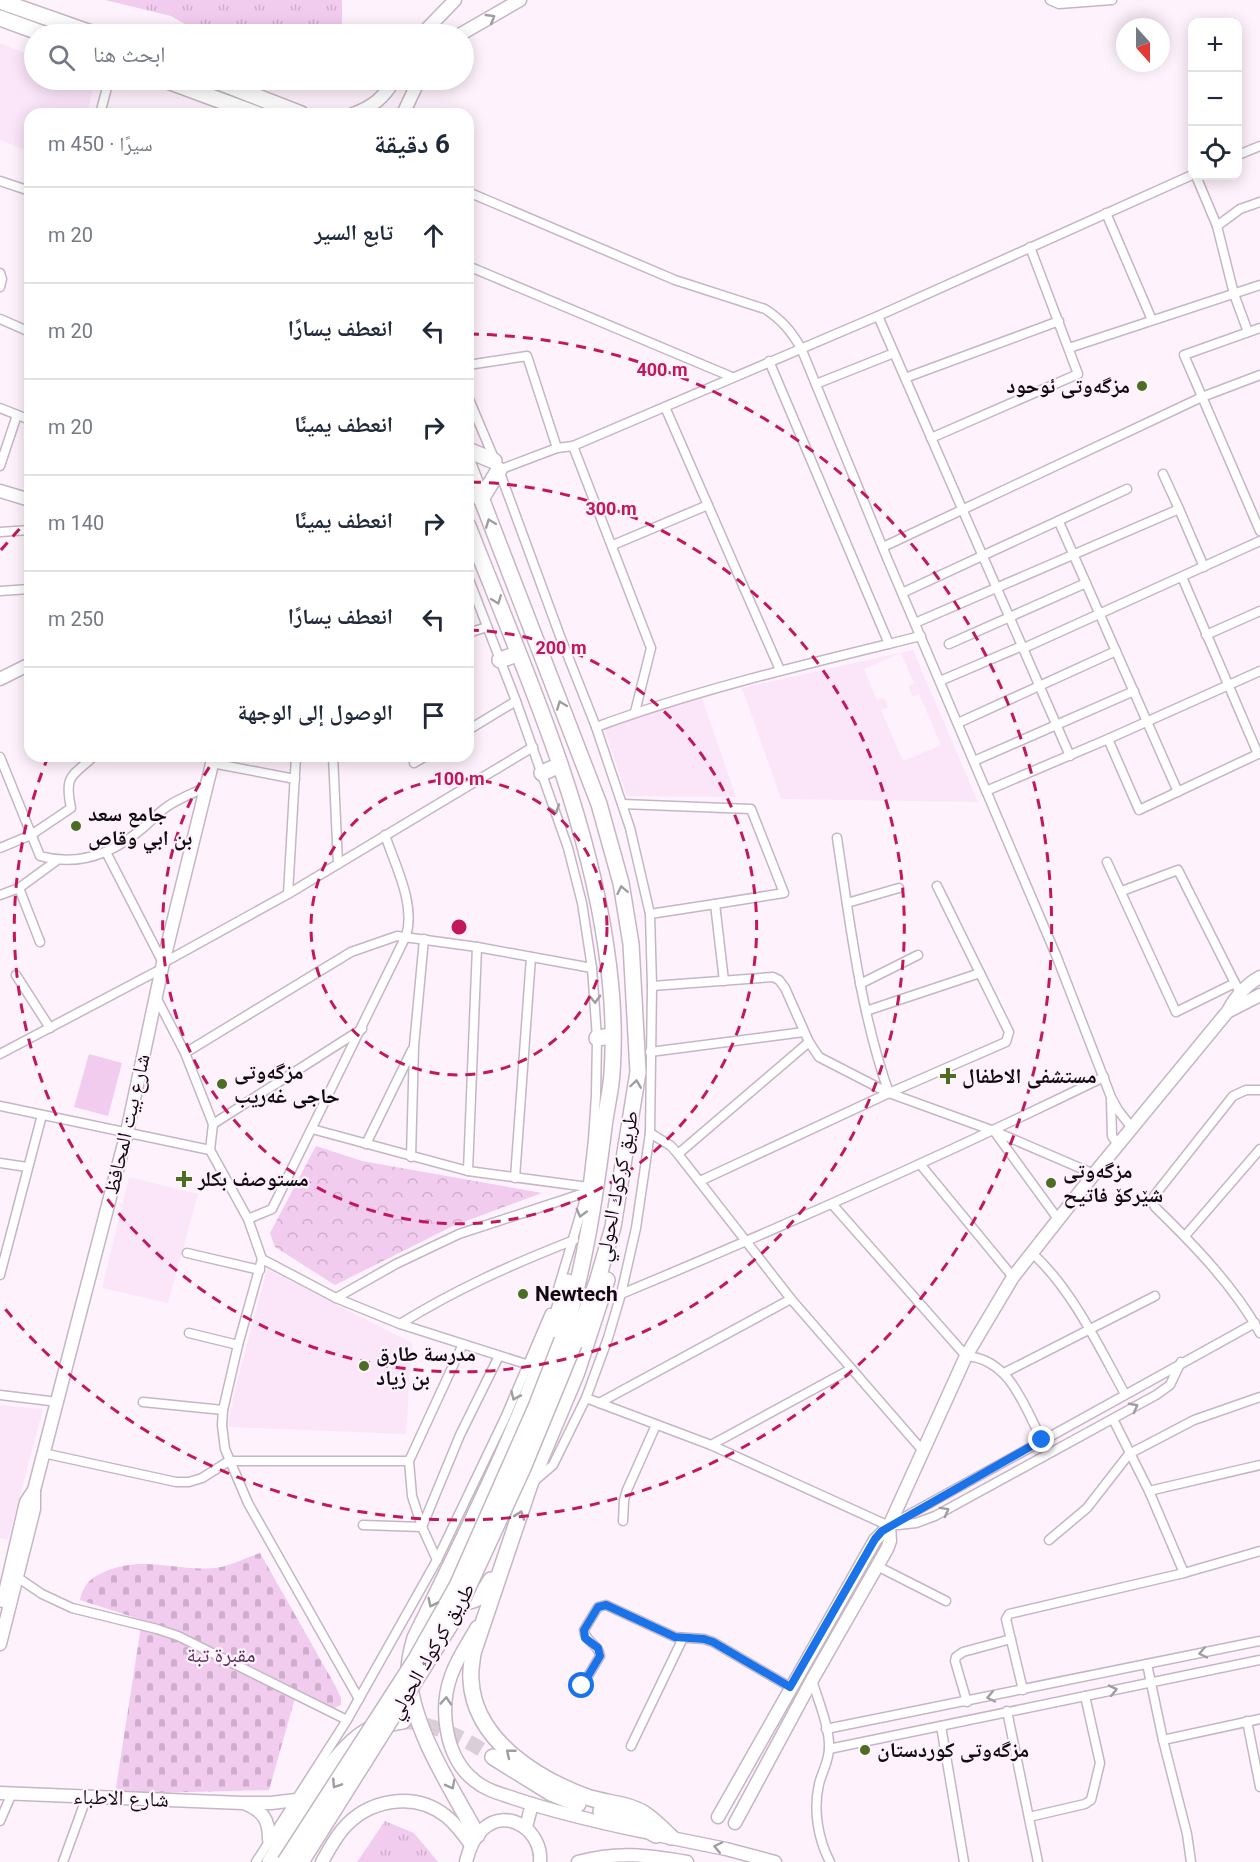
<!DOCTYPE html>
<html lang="ar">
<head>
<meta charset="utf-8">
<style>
  :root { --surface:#fff; --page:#f6f6f7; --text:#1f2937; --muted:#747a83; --line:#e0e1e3 }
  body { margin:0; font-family:Roboto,"Noto Naskh Arabic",sans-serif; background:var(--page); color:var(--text); direction:rtl }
  .controls { position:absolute; right:18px; top:18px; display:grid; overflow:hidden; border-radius:12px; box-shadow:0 3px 15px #0003 }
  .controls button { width:54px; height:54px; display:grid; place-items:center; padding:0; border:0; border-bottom:2px solid var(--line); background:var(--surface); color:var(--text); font:30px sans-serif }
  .compass { position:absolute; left:1116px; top:18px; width:54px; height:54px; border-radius:50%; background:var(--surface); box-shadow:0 3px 15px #0003; rotate:159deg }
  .stop { position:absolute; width:18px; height:18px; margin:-14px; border:4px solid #1a73e8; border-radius:50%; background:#fff }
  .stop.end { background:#1a73e8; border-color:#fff; box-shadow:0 2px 6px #0008 }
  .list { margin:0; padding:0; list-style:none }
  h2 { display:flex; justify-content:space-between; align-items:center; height:78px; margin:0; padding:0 24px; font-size:26px }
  h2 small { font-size:20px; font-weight:400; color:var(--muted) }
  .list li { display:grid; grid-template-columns:39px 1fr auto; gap:18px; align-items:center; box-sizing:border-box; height:96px; padding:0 24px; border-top:2px solid var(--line) }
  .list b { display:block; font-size:22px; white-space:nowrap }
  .list em { font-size:20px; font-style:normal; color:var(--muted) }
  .icon { flex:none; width:33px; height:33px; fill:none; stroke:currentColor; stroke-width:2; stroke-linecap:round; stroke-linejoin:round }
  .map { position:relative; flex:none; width:1260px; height:1862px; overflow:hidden; direction:ltr }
  .search { position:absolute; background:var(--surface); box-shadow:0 3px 15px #0003; left:24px; top:24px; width:450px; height:66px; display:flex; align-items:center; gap:15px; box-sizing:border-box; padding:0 21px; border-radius:33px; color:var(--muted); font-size:22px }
  .panel { position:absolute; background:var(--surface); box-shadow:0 3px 15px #0003; left:24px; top:108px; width:450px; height:654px; border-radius:18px; direction:rtl }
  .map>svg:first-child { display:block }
  .built { fill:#fbe6f9; fill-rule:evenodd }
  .grass { fill:url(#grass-tufts) }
  .cemetery { fill:url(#cemetery-stones) }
  .park { fill:url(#park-crowns) }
  .pitch { fill:#f2ccef }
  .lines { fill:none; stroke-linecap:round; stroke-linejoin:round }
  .highway-tunnel { stroke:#dacfd9; stroke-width:15; stroke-dasharray:15 8; stroke-linecap:butt }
  .street-casing { stroke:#c5b6c3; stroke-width:11 }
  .secondary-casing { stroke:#c5b6c3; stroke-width:15 }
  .highway-casing { stroke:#c5b6c3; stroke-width:18 }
  .street { stroke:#fff; stroke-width:8 }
  .secondary { stroke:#fff; stroke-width:12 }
  .highway { stroke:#fff; stroke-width:15 }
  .highway-bridge-casing { stroke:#c5b6c3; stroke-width:18; stroke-linecap:butt }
  .highway-bridge { stroke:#fff; stroke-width:15 }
  .oneway { stroke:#9f9d9f }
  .route { stroke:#1a73e8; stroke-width:8 }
  .ring { fill:none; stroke:#c2185b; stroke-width:3; stroke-dasharray:10 8 }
  .poi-dot { fill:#4c6d24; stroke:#fef2fd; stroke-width:2 }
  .labels { text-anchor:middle; stroke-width:4.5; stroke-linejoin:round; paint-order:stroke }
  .poi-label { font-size:21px; font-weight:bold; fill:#100b10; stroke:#fef2fd; text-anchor:start }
  .street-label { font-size:21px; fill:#100b10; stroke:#fef2fd }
  .park-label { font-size:21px; fill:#5e2f5c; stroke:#fef2fd }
  .centre { fill:#c2185b; stroke:#fef2fd; stroke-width:3 }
  .ring-label { font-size:18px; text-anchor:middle; font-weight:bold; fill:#c2185b; stroke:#fef2fd; stroke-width:4.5; stroke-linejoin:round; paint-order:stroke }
</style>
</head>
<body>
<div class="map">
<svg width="1260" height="1862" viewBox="0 0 1260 1862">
  <defs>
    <pattern id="grass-tufts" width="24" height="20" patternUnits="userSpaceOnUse" patternTransform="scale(1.5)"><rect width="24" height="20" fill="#f2ccef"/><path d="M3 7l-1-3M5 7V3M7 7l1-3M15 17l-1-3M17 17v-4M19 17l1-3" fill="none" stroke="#ceaecc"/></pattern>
    <pattern id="cemetery-stones" width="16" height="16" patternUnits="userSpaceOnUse" patternTransform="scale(1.5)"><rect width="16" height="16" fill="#f2ccef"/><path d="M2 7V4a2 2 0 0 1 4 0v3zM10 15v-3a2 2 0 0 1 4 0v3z" fill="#ceaecc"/></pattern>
    <pattern id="park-crowns" width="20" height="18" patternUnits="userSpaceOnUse" patternTransform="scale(1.5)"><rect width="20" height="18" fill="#f2ccef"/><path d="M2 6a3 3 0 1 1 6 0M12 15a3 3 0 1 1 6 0" fill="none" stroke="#ceaecc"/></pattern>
  </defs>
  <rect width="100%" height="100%" fill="#fef2fd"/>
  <g class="built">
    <polygon points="0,43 34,57 34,80 95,80 87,114 30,114 30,152 0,140"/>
    <path d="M913,650L978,802L781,799L742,688ZM901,653L914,683L908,686L913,697L919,694L941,745L903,761L881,710L888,707L884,698L877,700L864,669Z"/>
    <polygon points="702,698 736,797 627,796 604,728"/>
    <polygon points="129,1177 198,1194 168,1303 102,1288"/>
    <polygon points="267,1269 412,1343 406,1434 227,1427 235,1390"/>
    <polygon points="0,1405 43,1409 8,1540 0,1538"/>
  </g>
  <g class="grass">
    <polygon points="105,0 342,0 342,34 202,34 171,16"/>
    <polygon points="385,1821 414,1833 438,1862 357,1862"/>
  </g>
  <path class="cemetery" d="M260,1553L336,1687L341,1698V1705L332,1709L297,1691L269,1790L115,1794L142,1620L80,1600C83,1586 89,1579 102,1573C145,1553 179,1574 221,1567C234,1564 248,1557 260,1553Z"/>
  <polygon class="park" points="316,1146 362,1161 542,1193 453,1226 335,1285 275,1247 270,1233"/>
  <polygon class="pitch" points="89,1054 122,1063 108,1116 74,1107"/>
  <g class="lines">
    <path class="highway-tunnel" d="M403,1721C437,1725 465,1738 493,1757"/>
    <g class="street-casing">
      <g id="street">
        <polyline points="1050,0 1059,4 1112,0"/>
        <polyline points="100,114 109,80"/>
        <polyline points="1238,155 1260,146"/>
        <polyline points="1196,176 1217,226"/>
        <polyline points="0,181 30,191"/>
        <path d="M468,192L675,280L765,309C782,320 791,331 801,348L887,558L1056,955L1111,1097L1118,1110L1132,1128"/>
        <polyline points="1106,213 1152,320"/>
        <polyline points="468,266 732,377"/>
        <polyline points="0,273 2,279 0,287"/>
        <polyline points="878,316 1070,756"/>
        <polyline points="0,319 30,332"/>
        <polyline points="1260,328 1184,355 1260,531"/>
        <polyline points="1248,332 1234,294 1217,226 1240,209 1260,202"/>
        <polyline points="1069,348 1260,285"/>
        <polyline points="769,361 889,644"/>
        <polyline points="468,365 527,356 557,448"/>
        <polyline points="905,378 1059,321"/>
        <polyline points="816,384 894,353"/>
        <polyline points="468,397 499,470 560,636 596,727"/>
        <polyline points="665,407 780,670"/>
        <polyline points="0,408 30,420"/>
        <polyline points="931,438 1078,374 1030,247"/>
        <polyline points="573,446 878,316 1192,175"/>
        <polyline points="0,466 17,415"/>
        <polyline points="499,470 557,448 573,446 651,648 635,712"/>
        <polyline points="1163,474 1179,509"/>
        <polyline points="1059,522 1178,792"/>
        <polyline points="0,532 30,530"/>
        <polyline points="613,545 708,505"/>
        <polyline points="883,547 1202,397 1260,375"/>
        <polyline points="468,577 516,701 568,848 582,903 592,968 597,1038 596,1095 593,1140 587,1192 558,1289"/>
        <polyline points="1182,577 1258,754"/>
        <polyline points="0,591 30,589"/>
        <polyline points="902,593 1127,489"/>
        <polyline points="915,623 1179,509 1204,567"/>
        <polyline points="468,633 487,627"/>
        <polyline points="1206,635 1260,611"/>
        <polyline points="949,644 1086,583"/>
        <polyline points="1024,648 1260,541"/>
        <polyline points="940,681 1022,646"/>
        <polyline points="958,723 1116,651"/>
        <polyline points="468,730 516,701"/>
        <polyline points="1108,739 1260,671"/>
        <polyline points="333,756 338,864"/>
        <path d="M0,757L40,856C79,867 114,853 144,827C152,820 159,812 168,806C180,798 194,793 206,787"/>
        <polyline points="974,761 1134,691"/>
        <polyline points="212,763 295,779"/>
        <polyline points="414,763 426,756"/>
        <polyline points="986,791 1108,739 1139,810 1260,753"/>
        <polyline points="622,804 751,809 784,893 715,904 724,981"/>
        <path d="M837,838C850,923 860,1011 889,1093"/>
        <path d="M0,848L31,835L71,808C64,774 72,777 94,756"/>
        <polyline points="106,852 163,963 288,894 533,747"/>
        <polyline points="1107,862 1176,1012 1235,983"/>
        <polyline points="19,888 40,942"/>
        <polyline points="1122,891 1178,870 1237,987"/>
        <polyline points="288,894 296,756"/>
        <polyline points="0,895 19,888 56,861"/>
        <polyline points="847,903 899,888"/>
        <polyline points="650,914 715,904"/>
        <polyline points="16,975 50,1028"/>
        <polyline points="860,984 918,955"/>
        <polyline points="652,986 773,977 779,980 785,988 809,1042 819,1057 889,1093 994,1131 1094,1174"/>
        <polyline points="156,997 185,1053 213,1124 210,1150 248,1219 262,1259 238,1345 223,1410 222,1425 225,1449 248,1503 359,1699"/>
        <polyline points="866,1011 980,973"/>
        <polyline points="650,1052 804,1032"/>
        <polyline points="185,1053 351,952 397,936 477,947 592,968"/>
        <polyline points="0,1054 163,968"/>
        <path d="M1260,1090H1246L1233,1096L1154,1196L1152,1201L1155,1207C1193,1244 1234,1286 1260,1333"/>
        <polyline points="1111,1100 1112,1136 1118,1145"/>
        <polyline points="0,1106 210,1150"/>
        <polyline points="213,1124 362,1029"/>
        <polyline points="312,1129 468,1171 588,1187"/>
        <polyline points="994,1131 1058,1219"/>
        <polyline points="650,1133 671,1146 678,1154 791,1299 923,1451"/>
        <polyline points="366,1144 412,1050"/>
        <polyline points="678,1154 809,1042"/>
        <polyline points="411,1157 414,1046 424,939"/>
        <polyline points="0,1163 27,1167"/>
        <polyline points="920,1164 1013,1277"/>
        <polyline points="468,1171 477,947"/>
        <polyline points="515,1178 531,957"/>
        <polyline points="700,1181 889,1093 1006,1042 1009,1032 937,886"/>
        <path d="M832,1204L966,1356C1010,1359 1024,1406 1042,1440"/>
        <path d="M248,1219L272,1209L406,936C416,905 395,865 385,835"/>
        <polyline points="1185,1236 1260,1149"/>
        <polyline points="187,1253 260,1270"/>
        <path d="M1032,1253C1072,1289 1099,1347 1125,1394"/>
        <polyline points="262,1259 336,1298 400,1324 529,1365"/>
        <polyline points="0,1275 42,1115"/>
        <path d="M621,1294C785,1226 946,1154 1104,1077"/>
        <polyline points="336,1298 396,1264 459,1234 587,1192"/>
        <path d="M400,1324C456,1289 513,1264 574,1240"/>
        <polyline points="189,1333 238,1345"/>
        <polyline points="1004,1373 1155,1296"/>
        <polyline points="0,1395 58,1402"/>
        <polyline points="586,1398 711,1445 889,1526 916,1523 935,1516 1156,1395 1170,1385 1181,1362"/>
        <polyline points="143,1402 223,1410"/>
        <polyline points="599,1403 791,1299"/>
        <polyline points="1113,1419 1149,1491 1184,1573"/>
        <polyline points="711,1445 851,1369"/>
        <polyline points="43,1453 176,1482 189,1482 202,1478 229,1461 409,1461"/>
        <path d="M532,1483L553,1465L586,1398L608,1338L621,1294L636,1228L650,1133L652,986L650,914L630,828L596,727C702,688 811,663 921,636"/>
        <polyline points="1149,1491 1260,1465"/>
        <polyline points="623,1521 624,1500 627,1490 656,1425"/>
        <polyline points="892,1524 1255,1323"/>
        <polyline points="363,1525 422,1527 460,1435 499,1356"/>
        <polyline points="1049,1540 1087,1508 1129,1454 1194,1420 1260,1397"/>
        <polyline points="437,1560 422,1527 412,1496 409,1461 463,1344"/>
        <polyline points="877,1566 946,1601"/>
        <polyline points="17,1577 42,1594 72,1608 157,1629 178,1636 347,1720"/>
        <polyline points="1147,1664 1163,1740 1187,1834 1191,1862"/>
        <path d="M812,1680C818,1700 830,1728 829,1748C829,1761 822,1772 819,1784C813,1810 818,1839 830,1862"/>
        <path d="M582,1686L600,1656C599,1644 585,1642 584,1630L598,1607L606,1605L675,1637L704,1639L713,1642L790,1687"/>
        <polyline points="1023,1690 1006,1619 1009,1614 1184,1573 1260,1551"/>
        <polyline points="967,1702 955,1661 956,1657 963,1652 1011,1639"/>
        <polyline points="1007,1711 1038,1862"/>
        <polyline points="1247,1721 1260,1787"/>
        <polyline points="941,1726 964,1862"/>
        <polyline points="826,1729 1260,1641"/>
        <polyline points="1163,1740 1260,1719"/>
        <polyline points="631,1746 683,1638"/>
        <polyline points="829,1749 1260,1660"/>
        <polyline points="1029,1817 1085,1804 1091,1800 1100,1763 1085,1696"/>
        <polyline points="0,1821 12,1793"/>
        <polyline points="63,1862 87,1796"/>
        <polyline points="256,1862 347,1720 437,1560 505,1418 550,1313"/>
      </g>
    </g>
    <g class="secondary-casing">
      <g id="secondary">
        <polyline points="422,34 455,0"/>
        <polyline points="461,34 520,0"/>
        <path d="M353,114C372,107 384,98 394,80"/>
        <polyline points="403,114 419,80"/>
        <polyline points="0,491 30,500"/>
        <polyline points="0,679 30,664"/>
        <polyline points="1229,1011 1260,995"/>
        <polyline points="3,1601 26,1502 34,1490"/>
        <path d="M477,1627C468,1643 457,1658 451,1676C439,1709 445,1758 475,1781C487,1791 502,1794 516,1799C558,1813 602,1823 645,1832"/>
        <polyline points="0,1644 34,1509 34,1490 127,1132 163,963 214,756"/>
        <polyline points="0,1793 242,1803 271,1803 296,1800"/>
        <path d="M246,1804C264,1812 269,1820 269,1840"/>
        <path d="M718,1817L875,1540L889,1526L966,1356L1013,1277L1094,1174L1228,1011C1236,996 1245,985 1260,977"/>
        <polyline points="735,1823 812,1680 887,1549 890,1541 889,1526"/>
        <polyline points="526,1827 532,1804"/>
        <polyline points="662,1836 726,1849 775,1862"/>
        <path d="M322,1862C328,1851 334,1840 342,1830C368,1799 414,1791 446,1816C456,1824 464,1835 471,1845"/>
        <path d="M466,1862C469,1849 473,1838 483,1829C508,1806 543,1832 540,1862"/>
        <path d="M578,1862C618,1851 647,1855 687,1862"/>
      </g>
    </g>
    <g class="highway-casing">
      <g id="highway">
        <polyline points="0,1 94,34"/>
        <polyline points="0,18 44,34"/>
        <polyline points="165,80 257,114"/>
        <polyline points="214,80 301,114"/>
        <polyline points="468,450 494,461"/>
        <polyline points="468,464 599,804 621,883 631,944 638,1072 613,1227 597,1282 574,1344"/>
        <polyline points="481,499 499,470"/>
        <path d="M468,526C521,662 585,801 606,947C612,987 615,1032 612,1073C611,1091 606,1109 604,1127C595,1199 584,1271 562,1340"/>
        <polyline points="500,660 517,654"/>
        <polyline points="542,773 560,765"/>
        <polyline points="597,1038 612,1036"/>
        <path d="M607,1280L577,1372L530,1484L473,1653C472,1662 470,1671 471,1680C474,1741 539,1780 590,1798C607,1803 628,1804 643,1813C653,1819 662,1829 671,1837"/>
        <path d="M454,1593L463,1601C478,1603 484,1592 491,1580"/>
        <polyline points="493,1757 551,1793 578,1804"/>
        <polyline points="601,1811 632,1821 656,1835"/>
        <path d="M477,1835C452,1789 414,1732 409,1679C408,1665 411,1651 415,1638C472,1522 531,1405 568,1282"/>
        <path d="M270,1862C294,1824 329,1753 367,1731C378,1725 391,1723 403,1721"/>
      </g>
    </g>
    <use href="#street" class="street"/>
    <use href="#secondary" class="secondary"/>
    <use href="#highway" class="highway"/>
    <g class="highway-bridge-casing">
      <g id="highway-bridge">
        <polyline points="285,1862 416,1659 457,1586 536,1407 562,1340"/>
        <polyline points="301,1862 452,1622 523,1468 574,1344"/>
      </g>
    </g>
    <use href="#highway-bridge" class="highway-bridge"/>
  </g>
  <defs><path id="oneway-chevron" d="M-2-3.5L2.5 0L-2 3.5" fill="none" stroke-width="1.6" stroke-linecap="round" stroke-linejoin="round" transform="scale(1.5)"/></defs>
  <g class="oneway">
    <use href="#oneway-chevron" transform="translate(491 18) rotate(-31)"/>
    <use href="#oneway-chevron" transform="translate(490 523) rotate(-111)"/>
    <use href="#oneway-chevron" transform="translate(497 600) rotate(69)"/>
    <use href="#oneway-chevron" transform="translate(561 705) rotate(-111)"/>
    <use href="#oneway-chevron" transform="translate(555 809) rotate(71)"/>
    <use href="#oneway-chevron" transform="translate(622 890) rotate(-102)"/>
    <use href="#oneway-chevron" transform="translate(595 999) rotate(88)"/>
    <use href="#oneway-chevron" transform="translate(636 1084) rotate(-82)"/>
    <use href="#oneway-chevron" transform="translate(581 1213) rotate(105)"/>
    <use href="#oneway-chevron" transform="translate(515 1396) rotate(114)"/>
    <use href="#oneway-chevron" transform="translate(1134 1407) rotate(-28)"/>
    <use href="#oneway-chevron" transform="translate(945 1511) rotate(-29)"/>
    <use href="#oneway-chevron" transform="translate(520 1515) rotate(-71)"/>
    <use href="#oneway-chevron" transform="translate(432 1603) rotate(116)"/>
    <use href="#oneway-chevron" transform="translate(1203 1653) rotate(168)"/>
    <use href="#oneway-chevron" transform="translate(1113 1690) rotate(-13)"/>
    <use href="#oneway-chevron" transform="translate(991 1697) rotate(168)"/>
    <use href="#oneway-chevron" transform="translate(446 1701) rotate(-86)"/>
    <use href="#oneway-chevron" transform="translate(510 1753) rotate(-141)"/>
    <use href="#oneway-chevron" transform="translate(336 1784) rotate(123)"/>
    <use href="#oneway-chevron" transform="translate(451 1785) rotate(62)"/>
    <use href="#oneway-chevron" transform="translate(718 1847) rotate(-168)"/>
  </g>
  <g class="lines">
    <polyline class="route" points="582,1686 600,1656 598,1648 585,1638 584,1630 598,1607 606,1605 675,1637 704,1639 713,1642 790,1687 875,1539 882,1531 1042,1440"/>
  </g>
  <g class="ring">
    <circle cx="459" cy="927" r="148"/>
    <path d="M469 630A297 297 0 1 1 216 757"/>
    <path d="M471 482A445 445 0 1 1 48 757"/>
    <path d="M1 550A593 593 0 0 1 29 519M469 334A593 593 0 1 1 1 1304"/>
  </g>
  <g class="poi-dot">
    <circle cx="1142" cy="386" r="6"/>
    <circle cx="76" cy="826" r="6"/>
    <path d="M945 1067h6v6h6v6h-6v6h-6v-6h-6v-6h6z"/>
    <circle cx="222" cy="1084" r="6"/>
    <path d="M181 1170h6v6h6v6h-6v6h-6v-6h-6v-6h6z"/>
    <circle cx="1051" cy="1183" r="6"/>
    <circle cx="523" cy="1294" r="6"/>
    <circle cx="364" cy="1366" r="6"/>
    <circle cx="865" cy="1750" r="6"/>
  </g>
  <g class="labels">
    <g class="poi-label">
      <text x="1130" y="393" text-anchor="end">مزگەوتی ئوحود</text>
      <text x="88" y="821">جامع سعد<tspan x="88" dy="24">بن ابي وقاص</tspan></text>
      <text x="234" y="1079">مزگەوتی<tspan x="234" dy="24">حاجی غەریب</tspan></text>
      <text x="962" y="1083">مستشفى الاطفال</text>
      <text x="1063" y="1178">مزگەوتی<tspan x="1063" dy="24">شێرکۆ فاتیح</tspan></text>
      <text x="198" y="1186">مستوصف بكلر</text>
      <text x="535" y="1301">Newtech</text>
      <text x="376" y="1361">مدرسة طارق<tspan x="376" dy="24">بن زياد</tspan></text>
      <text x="877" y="1757">مزگەوتی کوردستان</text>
    </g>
    <g class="street-label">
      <text transform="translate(127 1124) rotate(-77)" y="7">شارع بيت المحافظ</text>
      <text transform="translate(617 1186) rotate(-79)" y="7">طريق كركوك الحولي</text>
      <text transform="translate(431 1651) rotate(-60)" y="7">طريق كركوك الحولي</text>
      <text transform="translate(121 1798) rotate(2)" y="7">شارع الاطباء</text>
    </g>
    <g class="park-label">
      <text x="221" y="1662">مقبرة تبة</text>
    </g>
  </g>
  <circle cx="459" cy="927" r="9" class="centre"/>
  <g class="ring-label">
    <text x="662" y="376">400 m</text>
    <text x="611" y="515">300 m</text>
    <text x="561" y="654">200 m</text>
    <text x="459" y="785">100 m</text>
  </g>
</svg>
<div class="controls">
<button>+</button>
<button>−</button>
<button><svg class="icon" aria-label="locate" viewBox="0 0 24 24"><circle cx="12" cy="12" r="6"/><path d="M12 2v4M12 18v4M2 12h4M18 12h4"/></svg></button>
</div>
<svg class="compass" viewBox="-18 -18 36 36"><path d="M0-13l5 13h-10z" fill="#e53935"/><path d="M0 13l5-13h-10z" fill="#747a83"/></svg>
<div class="stop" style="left:582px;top:1686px"></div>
<div class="stop end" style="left:1042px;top:1440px"></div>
<div class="search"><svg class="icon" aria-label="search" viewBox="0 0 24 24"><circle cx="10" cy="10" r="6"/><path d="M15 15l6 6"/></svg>ابحث هنا</div>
<section class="panel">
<h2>6 دقيقة<small>سيرًا · 450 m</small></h2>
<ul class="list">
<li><svg class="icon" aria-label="ahead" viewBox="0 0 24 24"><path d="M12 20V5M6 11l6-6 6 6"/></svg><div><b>تابع السير</b></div><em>20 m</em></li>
<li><svg class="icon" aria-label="left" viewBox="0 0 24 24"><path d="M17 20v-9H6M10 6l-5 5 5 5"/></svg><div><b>انعطف يسارًا</b></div><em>20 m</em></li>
<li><svg class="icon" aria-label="right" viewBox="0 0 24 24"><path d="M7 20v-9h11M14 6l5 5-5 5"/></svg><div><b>انعطف يمينًا</b></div><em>20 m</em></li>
<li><svg class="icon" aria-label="right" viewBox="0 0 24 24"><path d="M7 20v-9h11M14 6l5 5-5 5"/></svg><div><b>انعطف يمينًا</b></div><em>140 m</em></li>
<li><svg class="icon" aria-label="left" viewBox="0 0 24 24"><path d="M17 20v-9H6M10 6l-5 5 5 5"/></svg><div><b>انعطف يسارًا</b></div><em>250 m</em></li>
<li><svg class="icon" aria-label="arrive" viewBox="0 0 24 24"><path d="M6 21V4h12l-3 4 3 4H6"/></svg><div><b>الوصول إلى الوجهة</b></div></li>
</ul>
</section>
</div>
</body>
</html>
